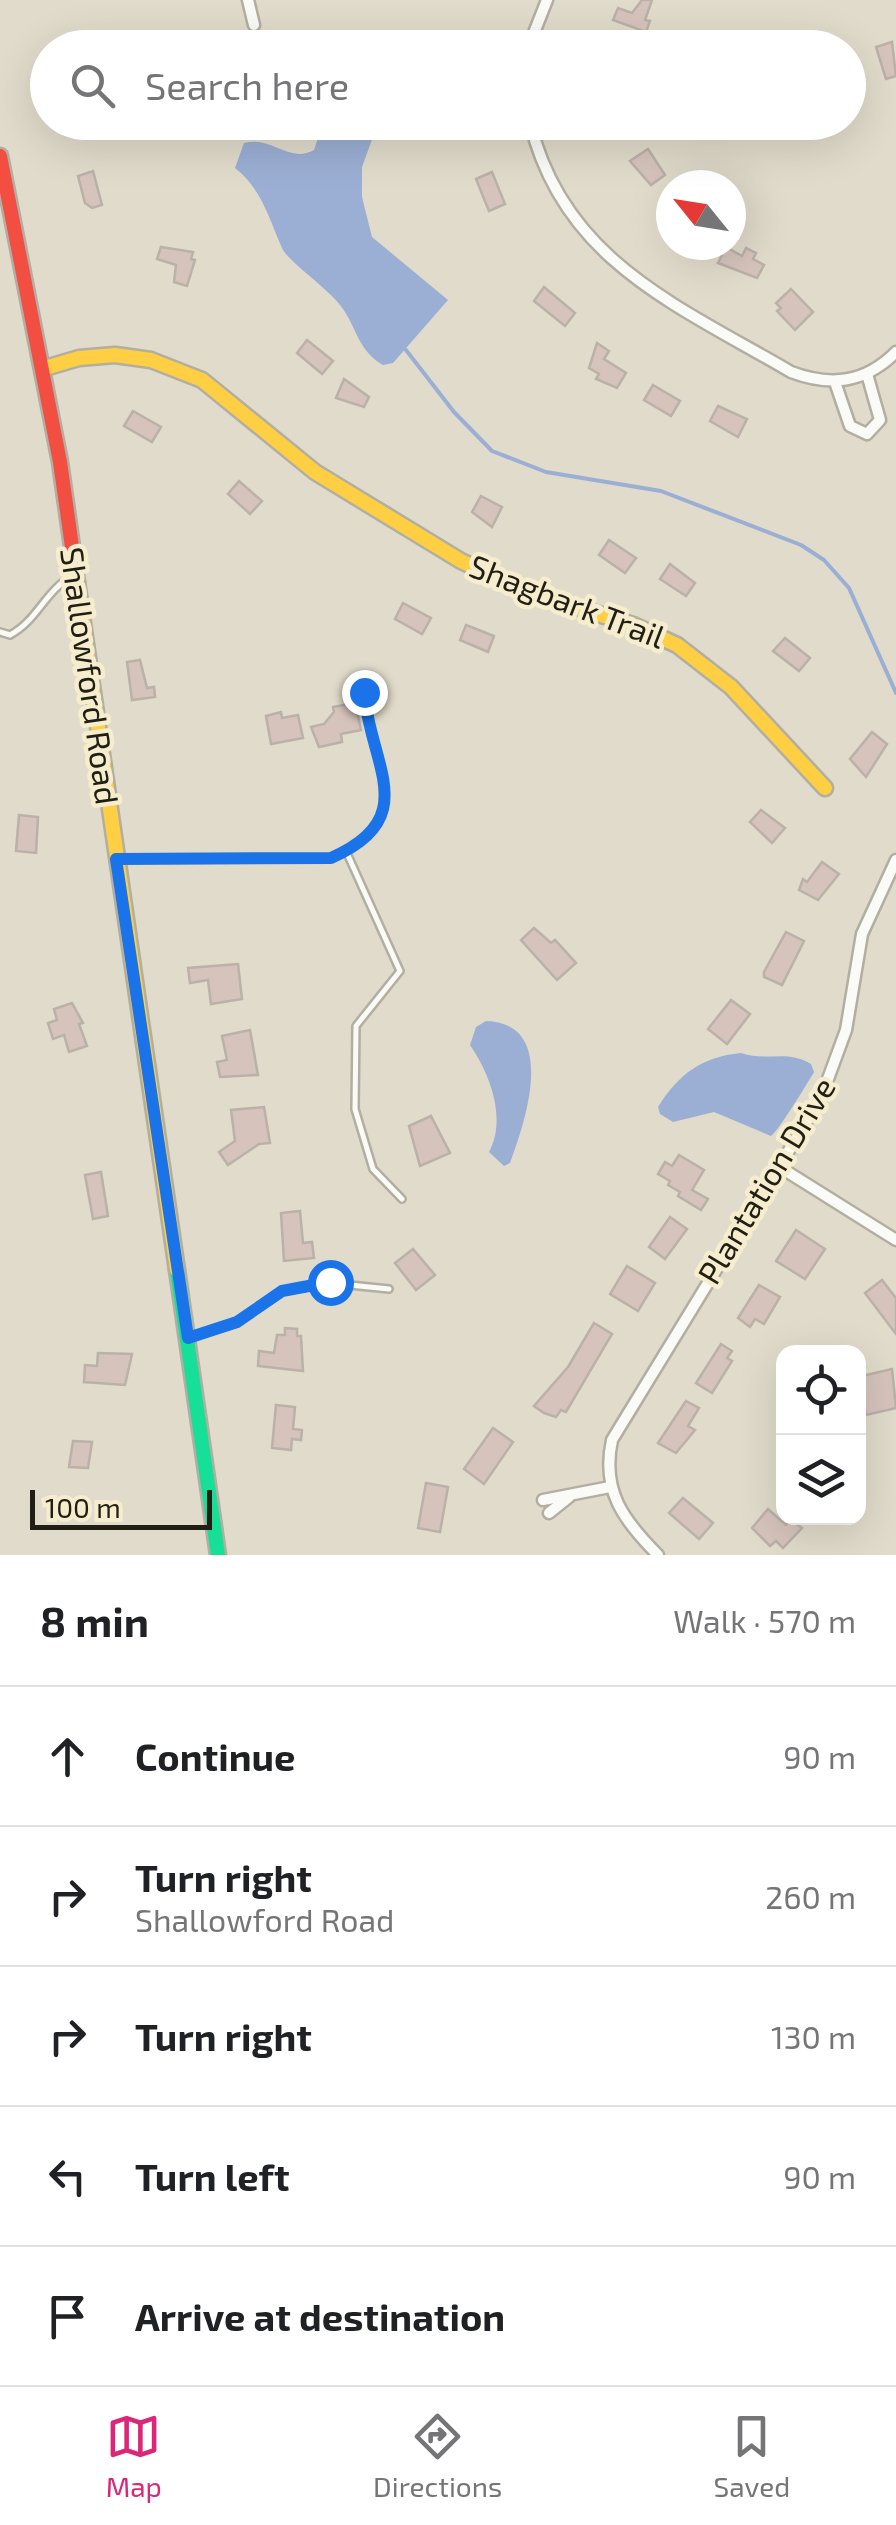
<!DOCTYPE html>
<html lang="en">
<head>
<meta charset="utf-8">
<style>
  :root { --surface:#fff; --page:#f6f6f6; --text:#202124; --muted:#757577; --line:#e0e0e0; --accent:#db2777 }
  body { margin:0; font-family:"Exo 2",sans-serif; background:var(--page); color:var(--text) }
  .controls { position:absolute; right:30px; bottom:30px; display:grid; overflow:hidden; border-radius:20px; box-shadow:0 10px 40px #0002 }
  .controls button { width:90px; height:90px; display:grid; place-items:center; padding:0; border:0; border-bottom:2px solid var(--line); background:var(--surface); color:var(--text); font:50px sans-serif }
  .compass { position:absolute; left:656px; top:170px; width:90px; height:90px; border-radius:50%; background:var(--surface); box-shadow:0 10px 40px #0002; rotate:300deg }
  .scale { position:absolute; left:30px; bottom:25px; width:182px; box-sizing:border-box; padding-left:10px; border:5px solid #211e13; border-top:0; font-size:28px; line-height:35px; white-space:nowrap; color:#211e13; -webkit-text-stroke:8px #f6edce; paint-order:stroke }
  .stop { position:absolute; width:30px; height:30px; margin:-22px; border:8px solid #1a73e8; border-radius:50%; background:#fff }
  .stop.end { background:#1a73e8; border-color:#fff; box-shadow:0 2px 10px #0008 }
  .list { margin:0; padding:0; list-style:none }
  h2 { display:flex; justify-content:space-between; align-items:center; height:130px; margin:0; padding:0 40px; font-size:42px }
  h2 small { font-size:32px; font-weight:400; color:var(--muted) }
  .list li { display:grid; grid-template-columns:65px 1fr auto; gap:30px; align-items:center; box-sizing:border-box; height:140px; padding:0 40px; border-top:2px solid var(--line) }
  .list b { display:block; font-size:38px; white-space:nowrap }
  .list p { margin:0; font-size:32px; white-space:nowrap; color:var(--muted) }
  .list em { font-size:32px; font-style:normal; color:var(--muted) }
  .icon { flex:none; width:55px; height:55px; fill:none; stroke:currentColor; stroke-width:2; stroke-linecap:round; stroke-linejoin:round }
  .map { position:relative; flex:none; width:896px; height:1555px; overflow:hidden }
  .search { position:absolute; background:var(--surface); box-shadow:0 10px 40px #0002; left:30px; right:30px; top:30px; height:110px; display:flex; align-items:center; gap:25px; box-sizing:border-box; padding:0 35px; border-radius:55px; color:var(--muted); font-size:38px }
  .sheet { height:830px; background:var(--surface) }
  nav { display:flex; justify-content:space-around; align-items:center; box-sizing:border-box; height:140px; border-top:2px solid var(--line); background:var(--surface); font-size:28px; color:var(--muted) }
  nav a { display:grid; justify-items:center; gap:5px }
  nav .on { color:var(--accent) }
  .map>svg:first-child { display:block }
  .water { fill:#9bafd4 }
  .lines { fill:none; stroke-linecap:round; stroke-linejoin:round }
  .stream { stroke:#9bafd4; stroke-width:4 }
  .building { fill:#d6c4bc; stroke:#bab1a9; stroke-width:2.5 }
  .lane-casing { stroke:#b2aea1; stroke-width:10 }
  .street-casing { stroke:#b2aea1; stroke-width:15 }
  .fast-casing { stroke:#b2aea1; stroke-width:19 }
  .slow-casing { stroke:#b2aea1; stroke-width:19 }
  .jam-casing { stroke:#b2aea1; stroke-width:19 }
  .lane { stroke:#fafaf7; stroke-width:5 }
  .street { stroke:#fafaf7; stroke-width:10 }
  .fast { stroke:#16e098; stroke-width:14 }
  .slow { stroke:#ffcf43; stroke-width:14 }
  .jam { stroke:#f24e42; stroke-width:14 }
  .route { stroke:#1a73e8; stroke-width:12 }
  .labels { text-anchor:middle; stroke-width:9; stroke-linejoin:round; paint-order:stroke }
  .street-label { font-size:32px; fill:#211e13; stroke:#f6edce }
</style>
</head>
<body>
<div class="map">
<svg width="896" height="1555" viewBox="0 0 896 1555">
  <rect width="100%" height="100%" fill="#e0dbca"/>
  <g class="water">
    <path d="M323,122L378,123L362,167V197L372,237L448,300L393,363L383,365C358,350 358,331 343,309C331,290 287,261 282,248C269,219 262,189 235,168L244,143C273,136 289,164 314,150Z"/>
    <path d="M486,1021C560,1023 524,1125 510,1163L504,1166L489,1152C507,1119 490,1074 470,1045L476,1027Z"/>
    <path d="M741,1053C766,1062 787,1049 811,1064L814,1072C807,1084 779,1130 771,1136L714,1112L673,1122L660,1114L658,1107C679,1074 701,1057 741,1053Z"/>
  </g>
  <g class="lines">
    <polyline class="stream" points="406,350 454,412 492,451 546,472 661,491 801,545 824,560 849,588 896,693"/>
  </g>
  <g class="building">
    <polygon points="642,0 652,0 645,20 650,21 646,32 613,20 618,8 632,13"/>
    <polygon points="892,42 896,76 886,79 876,47"/>
    <polygon points="648,149 665,175 651,185 630,161"/>
    <polygon points="93,171 102,205 92,208 85,203 78,176"/>
    <polygon points="492,172 505,204 489,211 476,179"/>
    <polygon points="161,247 193,252 191,259 195,260 187,286 174,282 176,265 157,259"/>
    <polygon points="726,247 742,256 746,248 756,253 753,259 764,265 757,278 718,263"/>
    <polygon points="544,287 575,313 565,326 534,301"/>
    <polygon points="791,289 813,312 795,330 777,311 781,308 776,303"/>
    <polygon points="307,340 333,361 322,374 297,353"/>
    <polygon points="597,343 609,351 604,359 626,373 617,388 596,379 599,374 589,368"/>
    <polygon points="344,379 369,397 364,407 336,398"/>
    <polygon points="653,385 680,401 671,416 644,400"/>
    <polygon points="718,406 747,419 738,437 710,421"/>
    <polygon points="133,411 161,427 152,442 124,426"/>
    <polygon points="239,481 262,501 250,514 228,494"/>
    <polygon points="481,496 502,507 492,527 472,512"/>
    <polygon points="609,540 636,558 625,573 599,555"/>
    <polygon points="670,564 695,583 686,596 660,579"/>
    <polygon points="403,603 431,618 422,634 395,619"/>
    <polygon points="466,625 494,636 488,652 460,640"/>
    <polygon points="785,638 810,658 799,671 773,651"/>
    <polygon points="140,660 147,688 154,687 155,697 132,700 127,662"/>
    <polygon points="355,703 361,730 341,734 342,742 319,747 311,727 324,724 334,712 333,707"/>
    <polygon points="281,712 282,718 298,715 303,738 271,744 266,716"/>
    <polygon points="872,732 887,744 866,777 850,759"/>
    <polygon points="761,810 785,828 772,843 750,822"/>
    <polygon points="19,815 38,817 36,853 16,851"/>
    <polygon points="822,862 839,874 818,900 799,890 803,879 807,882"/>
    <polygon points="534,928 551,943 555,940 576,963 557,980 521,940"/>
    <polygon points="786,932 804,941 782,985 764,977 764,972"/>
    <polygon points="238,964 242,999 211,1004 208,980 190,983 188,968"/>
    <polygon points="731,1000 750,1014 727,1044 708,1029"/>
    <polygon points="72,1003 83,1023 79,1024 87,1046 69,1052 64,1035 53,1039 48,1023 57,1020 54,1009"/>
    <polygon points="250,1030 258,1075 220,1077 217,1062 227,1060 222,1036"/>
    <polygon points="264,1107 270,1143 259,1144 228,1165 219,1152 235,1141 231,1110"/>
    <polygon points="431,1116 450,1153 420,1166 409,1126"/>
    <polygon points="679,1155 704,1170 692,1190 708,1199 701,1210 678,1196 680,1192 668,1185 670,1181 658,1174 665,1162 672,1166"/>
    <polygon points="101,1172 108,1216 93,1219 85,1175"/>
    <polygon points="300,1211 303,1243 312,1242 314,1258 284,1261 281,1213"/>
    <polygon points="670,1217 687,1229 665,1259 649,1247"/>
    <polygon points="796,1230 825,1249 805,1279 776,1261"/>
    <polygon points="413,1249 435,1275 416,1290 395,1263"/>
    <polygon points="627,1266 655,1283 638,1311 610,1294"/>
    <polygon points="882,1280 896,1298 896,1334 865,1293"/>
    <polygon points="759,1285 780,1297 764,1324 755,1319 750,1327 738,1318"/>
    <polygon points="594,1323 612,1334 566,1412 561,1410 556,1417 544,1413 534,1406 568,1367"/>
    <polygon points="285,1328 297,1329 297,1336 301,1336 303,1371 258,1366 259,1351 274,1353 277,1335 285,1335"/>
    <polygon points="721,1344 732,1351 727,1358 732,1361 712,1393 696,1383"/>
    <polygon points="98,1353 132,1354 125,1385 84,1382 85,1365 97,1366"/>
    <polygon points="892,1369 896,1408 866,1415 858,1377"/>
    <polygon points="686,1401 699,1408 688,1426 695,1430 676,1453 658,1443"/>
    <polygon points="276,1405 295,1407 293,1429 302,1430 301,1440 292,1439 291,1450 272,1448"/>
    <polygon points="493,1428 513,1442 484,1484 464,1469"/>
    <polygon points="73,1441 92,1442 88,1468 69,1467"/>
    <polygon points="426,1483 448,1487 440,1532 418,1528"/>
    <polygon points="683,1498 713,1523 699,1539 669,1513"/>
    <polygon points="768,1509 786,1525 790,1520 802,1528 783,1548 776,1541 770,1546 752,1528"/>
  </g>
  <g class="lines">
    <g class="lane-casing">
      <g id="lane">
        <path d="M0,632L10,635C37,621 45,591 73,575"/>
        <polyline points="346,851 400,971 356,1026 355,1109 373,1169 402,1199"/>
        <path d="M120,859L331,858C423,818 370,766 364,692"/>
        <polyline points="191,1337 237,1323 282,1291 330,1283 389,1289"/>
      </g>
    </g>
    <g class="street-casing">
      <g id="street">
        <polyline points="248,0 254,25"/>
        <polyline points="528,48 547,0"/>
        <path d="M530,122C563,261 679,306 791,372C831,387 865,383 896,352"/>
        <polyline points="835,382 850,426 867,434 880,420 867,374"/>
        <polyline points="778,1166 896,1240"/>
        <polyline points="543,1500 610,1487"/>
        <polyline points="549,1513 569,1497"/>
        <path d="M658,1555C624,1521 601,1491 612,1440L821,1098L846,1030L862,934L896,860"/>
      </g>
    </g>
    <g class="fast-casing">
      <polyline id="fast" points="177,1270 218,1555"/>
    </g>
    <g class="slow-casing">
      <g id="slow">
        <polyline points="45,368 79,358 115,355 151,360 202,380 315,472 461,561 523,590 633,625 677,645 731,687 825,788"/>
        <polyline points="77,582 177,1270"/>
      </g>
    </g>
    <g class="jam-casing">
      <polyline id="jam" points="0,156 60,462 77,582"/>
    </g>
    <use href="#lane" class="lane"/>
    <use href="#street" class="street"/>
    <use href="#fast" class="fast"/>
    <use href="#slow" class="slow"/>
    <use href="#jam" class="jam"/>
  </g>
  <g class="lines">
    <path class="route" d="M330,1282L282,1291L237,1322L188,1338L116,859L331,858C423,818 370,765 364,692"/>
  </g>
  <g class="labels">
    <g class="street-label">
      <text transform="translate(567 602) rotate(21)" y="11">Shagbark Trail</text>
      <text transform="translate(89 676) rotate(82)" y="11">Shallowford Road</text>
      <text transform="translate(767 1181) rotate(-59)" y="11">Plantation Drive</text>
    </g>
  </g>
</svg>
<div class="controls">
<button><svg class="icon" aria-label="locate" viewBox="0 0 24 24"><circle cx="12" cy="12" r="6"/><path d="M12 2v4M12 18v4M2 12h4M18 12h4"/></svg></button>
<button><svg class="icon" aria-label="layers" viewBox="0 0 24 24"><path d="M12 4l9 5-9 5-9-5zM3 14l9 5 9-5"/></svg></button>
</div>
<svg class="compass" viewBox="-18 -18 36 36"><path d="M0-13l5 13h-10z" fill="#e53935"/><path d="M0 13l5-13h-10z" fill="#757577"/></svg>
<div class="scale">100 m</div>
<div class="stop" style="left:330px;top:1282px"></div>
<div class="stop end" style="left:364px;top:692px"></div>
<div class="search"><svg class="icon" aria-label="search" viewBox="0 0 24 24"><circle cx="10" cy="10" r="6"/><path d="M15 15l6 6"/></svg>Search here</div>
</div>
<section class="sheet">
<h2>8 min<small>Walk · 570 m</small></h2>
<ul class="list">
<li><svg class="icon" aria-label="ahead" viewBox="0 0 24 24"><path d="M12 20V5M6 11l6-6 6 6"/></svg><div><b>Continue</b></div><em>90 m</em></li>
<li><svg class="icon" aria-label="right" viewBox="0 0 24 24"><path d="M7 20v-9h11M14 6l5 5-5 5"/></svg><div><b>Turn right</b><p>Shallowford Road</p></div><em>260 m</em></li>
<li><svg class="icon" aria-label="right" viewBox="0 0 24 24"><path d="M7 20v-9h11M14 6l5 5-5 5"/></svg><div><b>Turn right</b></div><em>130 m</em></li>
<li><svg class="icon" aria-label="left" viewBox="0 0 24 24"><path d="M17 20v-9H6M10 6l-5 5 5 5"/></svg><div><b>Turn left</b></div><em>90 m</em></li>
<li><svg class="icon" aria-label="arrive" viewBox="0 0 24 24"><path d="M6 21V4h12l-3 4 3 4H6"/></svg><div><b>Arrive at destination</b></div></li>
</ul>
</section>
<nav>
<a class="on"><svg class="icon" aria-label="map" viewBox="0 0 24 24"><path d="M3 6l6-2 6 2 6-2v14l-6 2-6-2-6 2zM9 4v14M15 6v14"/></svg>Map</a>
<a><svg class="icon" aria-label="directions" viewBox="0 0 24 24"><path d="M12 3l9 9-9 9-9-9zM9 14v-3h6M13 9l2 2-2 2"/></svg>Directions</a>
<a><svg class="icon" aria-label="saved" viewBox="0 0 24 24"><path d="M7 4h10v16l-5-4-5 4z"/></svg>Saved</a>
</nav>
</body>
</html>
